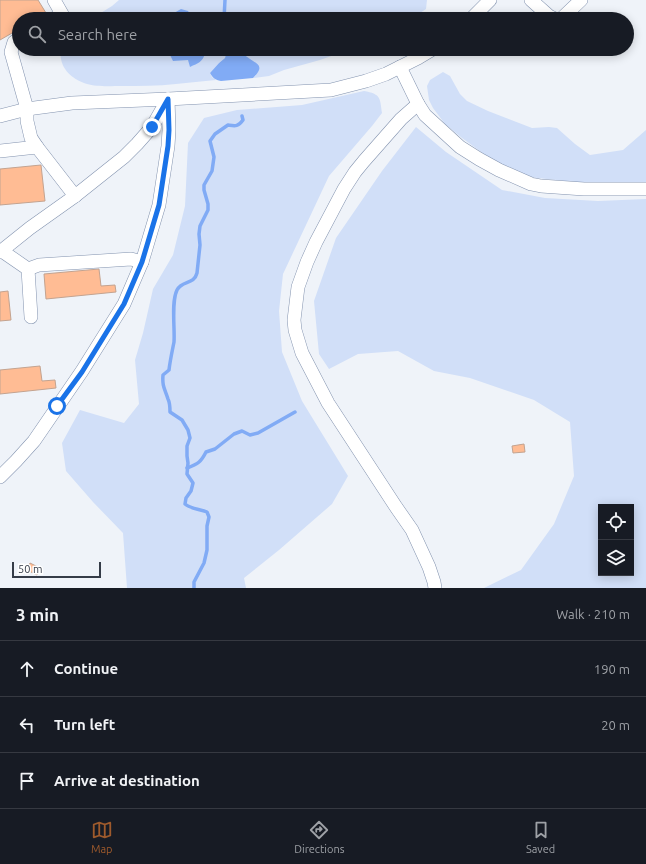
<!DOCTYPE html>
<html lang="en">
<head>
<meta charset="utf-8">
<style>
  :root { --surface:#171b24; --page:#242831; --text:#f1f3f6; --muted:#9ea1a6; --line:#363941; --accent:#9e5a2c }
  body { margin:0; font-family:Ubuntu,sans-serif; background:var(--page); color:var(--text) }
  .controls { position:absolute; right:12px; bottom:12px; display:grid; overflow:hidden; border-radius:0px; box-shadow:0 2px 10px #0003 }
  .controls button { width:36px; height:36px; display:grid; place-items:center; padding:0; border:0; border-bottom:1px solid var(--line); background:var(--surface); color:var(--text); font:20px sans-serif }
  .scale { position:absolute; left:12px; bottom:10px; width:89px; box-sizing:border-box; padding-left:4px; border:2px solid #353c48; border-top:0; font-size:11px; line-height:14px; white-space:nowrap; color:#353c48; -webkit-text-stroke:3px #fff; paint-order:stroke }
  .stop { position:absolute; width:12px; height:12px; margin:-9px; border:3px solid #1a73e8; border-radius:50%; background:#fff }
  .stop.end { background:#1a73e8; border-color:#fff; box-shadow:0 1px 4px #0008 }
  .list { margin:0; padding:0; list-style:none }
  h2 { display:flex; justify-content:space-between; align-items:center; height:52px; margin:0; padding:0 16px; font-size:17px }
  h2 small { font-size:13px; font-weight:400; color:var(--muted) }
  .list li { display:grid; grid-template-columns:26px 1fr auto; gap:12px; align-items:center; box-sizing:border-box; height:56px; padding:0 16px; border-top:1px solid var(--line) }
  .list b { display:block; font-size:15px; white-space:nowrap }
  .list em { font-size:13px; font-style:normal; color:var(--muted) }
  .icon { flex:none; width:22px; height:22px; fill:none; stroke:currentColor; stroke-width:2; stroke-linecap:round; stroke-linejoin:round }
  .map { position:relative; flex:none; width:646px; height:588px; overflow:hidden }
  .search { position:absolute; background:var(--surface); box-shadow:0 2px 10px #0003; left:12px; right:12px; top:12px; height:44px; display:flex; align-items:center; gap:10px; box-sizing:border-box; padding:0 14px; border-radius:22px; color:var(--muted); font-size:15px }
  .sheet { height:220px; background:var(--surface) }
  nav { display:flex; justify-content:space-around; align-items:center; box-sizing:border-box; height:56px; border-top:1px solid var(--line); background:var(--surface); font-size:11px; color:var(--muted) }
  nav a { display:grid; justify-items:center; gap:2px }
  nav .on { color:var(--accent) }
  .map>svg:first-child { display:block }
  .green { fill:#d1dff8; fill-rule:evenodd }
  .water { fill:#81abf5 }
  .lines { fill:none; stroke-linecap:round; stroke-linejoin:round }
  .stream { stroke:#81abf5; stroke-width:3.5 }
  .building { fill:#ffbc94; stroke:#c3a390 }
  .minor-casing { stroke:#8393af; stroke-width:14 }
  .minor { stroke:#fff; stroke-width:13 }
  .route { stroke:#1a73e8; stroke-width:5 }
</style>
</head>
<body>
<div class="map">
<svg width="646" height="588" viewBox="0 0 646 588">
  <rect width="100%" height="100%" fill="#eff3f9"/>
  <g class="green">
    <polygon points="119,0 427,0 426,9 411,19 91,19 112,6"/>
    <path d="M61,49H225L226,54L225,58L219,63L210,73L212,77L216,80C202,81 189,83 176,84C158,86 139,86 121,86C112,86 96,87 87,84C71,79 58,67 61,49Z"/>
    <polygon points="248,49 351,49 320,60 284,70 269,76 253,78 256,75 252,60 248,58 246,55"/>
    <polygon points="443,72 450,76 460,94 467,101 488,111 532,128 549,127 557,128 575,144 590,155 623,150 646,130 646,184 576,185 566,181 537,178 514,173 499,165 462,138 445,124 433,108 429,100 427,86 430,80"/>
    <path d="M364,91C381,94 380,98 382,113L372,126L329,176L283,274L279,311L282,352L302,401L348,476L332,504L279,550L244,578L246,588H127L123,533L93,502L66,471L62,443L80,410L124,423L139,404L135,360L143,333L153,289L173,255L185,206L188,143L204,118L237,110L302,105Z"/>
    <path d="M416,127L446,152L502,190L545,198L598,201L646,199V588H484L521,570L554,524L574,476L570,422L534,400L470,378L434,371L398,351L358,354L329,369L319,354L314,301L336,238L382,171ZM601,507H631V573H601Z"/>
  </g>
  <g class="water">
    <polygon points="181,9 188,11 190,14 189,19 169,19 174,13"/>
    <path d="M168,49H203L205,53C203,62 198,63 190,67L188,60L173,61L169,53Z"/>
    <path d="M225,49H233L238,53L242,49H248L246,56C255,64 267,64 253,78L221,81C215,80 213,78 210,73L219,63L225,58L226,54Z"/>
  </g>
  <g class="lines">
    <g class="stream">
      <polyline points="224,19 225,0"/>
      <path d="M187,468C198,464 201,462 206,452L215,449L234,434L242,431L250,435L258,433L295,412"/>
      <path d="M194,588V582L204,563L207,550V526L209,517L207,512C200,509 191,509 185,504L186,498L191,491L193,483L187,474L188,463L187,456V446L190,438L188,430L182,420L170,412C170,408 170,403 168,399C165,389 162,387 163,375L169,370C170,361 172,352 174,342C175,328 171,302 177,290C182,280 194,285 197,273L200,245L199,234L200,226L208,210V204L204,190V185L212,171L214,157L210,141L215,134L228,125C235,126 238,127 243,120L242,116"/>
    </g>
  </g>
  <g class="building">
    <polygon points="0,0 38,0 46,13 36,19 19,19 19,29 0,40"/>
    <polygon points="41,165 45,201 0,205 0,169"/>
    <polygon points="99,269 101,286 115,285 116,292 46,299 44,274"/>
    <polygon points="8,291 11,320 0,321 0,292"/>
    <polygon points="40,366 42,381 55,380 56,388 0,394 0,370"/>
    <polygon points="524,444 525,452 513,453 512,446"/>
    <polygon points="30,563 40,568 37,575 27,570"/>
  </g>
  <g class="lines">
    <g class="minor-casing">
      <g id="minor">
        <polyline points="531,0 549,16 555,19"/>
        <polyline points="53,19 62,14 54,0"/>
        <polyline points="471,19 490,0"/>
        <polyline points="561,19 581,0"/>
        <polyline points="19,39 14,42 11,52 27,109 27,121 31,138 37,147 75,196"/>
        <polyline points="400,67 418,104 425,115 460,147 479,159 499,170 531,184 541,186 584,189 646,189"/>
        <polyline points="418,104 401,119 364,161 355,172 344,189 316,242 307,262 298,287 294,320 295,330 302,353 328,403 396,507 412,530 429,567 434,582 435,588"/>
        <polyline points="0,116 27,109 72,103 168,99 331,90 366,81 386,74 418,58 433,49"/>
        <polyline points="0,151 37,147"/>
        <polyline points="2,251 28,269 31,317"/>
        <polyline points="0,252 30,228 75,196 124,157 137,144 152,127 168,99"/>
        <polyline points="28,269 39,265 131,259 142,262"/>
        <polyline points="0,477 16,461 34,441 82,371 124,304 142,262 159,205 168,146 169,130 168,99"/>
      </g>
    </g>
    <use href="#minor" class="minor"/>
  </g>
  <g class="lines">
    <polyline class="route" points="57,406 82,372 124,304 142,262 159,205 168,146 169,130 168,99 152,127"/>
  </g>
</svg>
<div class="controls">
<button><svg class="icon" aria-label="locate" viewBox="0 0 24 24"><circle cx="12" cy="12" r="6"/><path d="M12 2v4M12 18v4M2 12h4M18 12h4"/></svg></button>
<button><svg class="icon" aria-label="layers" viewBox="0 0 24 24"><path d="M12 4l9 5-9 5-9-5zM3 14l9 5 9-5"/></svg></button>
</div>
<div class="scale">50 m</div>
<div class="stop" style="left:57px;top:406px"></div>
<div class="stop end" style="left:152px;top:127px"></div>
<div class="search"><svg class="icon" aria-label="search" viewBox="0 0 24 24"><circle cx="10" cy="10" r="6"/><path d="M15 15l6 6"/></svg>Search here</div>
</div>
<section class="sheet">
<h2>3 min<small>Walk · 210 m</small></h2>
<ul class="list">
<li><svg class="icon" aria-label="ahead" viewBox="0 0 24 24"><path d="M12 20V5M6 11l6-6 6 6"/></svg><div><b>Continue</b></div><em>190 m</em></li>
<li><svg class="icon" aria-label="left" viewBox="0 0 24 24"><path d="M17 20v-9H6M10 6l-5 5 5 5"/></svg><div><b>Turn left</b></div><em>20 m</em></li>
<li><svg class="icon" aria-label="arrive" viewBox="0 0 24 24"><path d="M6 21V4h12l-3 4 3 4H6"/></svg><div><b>Arrive at destination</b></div></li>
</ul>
</section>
<nav>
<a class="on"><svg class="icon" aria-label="map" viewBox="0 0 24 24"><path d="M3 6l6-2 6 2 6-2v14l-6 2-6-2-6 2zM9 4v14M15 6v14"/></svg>Map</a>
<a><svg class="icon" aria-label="directions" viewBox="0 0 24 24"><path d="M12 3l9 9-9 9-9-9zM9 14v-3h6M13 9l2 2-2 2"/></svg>Directions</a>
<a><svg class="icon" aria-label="saved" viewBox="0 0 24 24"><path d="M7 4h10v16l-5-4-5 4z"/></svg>Saved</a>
</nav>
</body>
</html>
